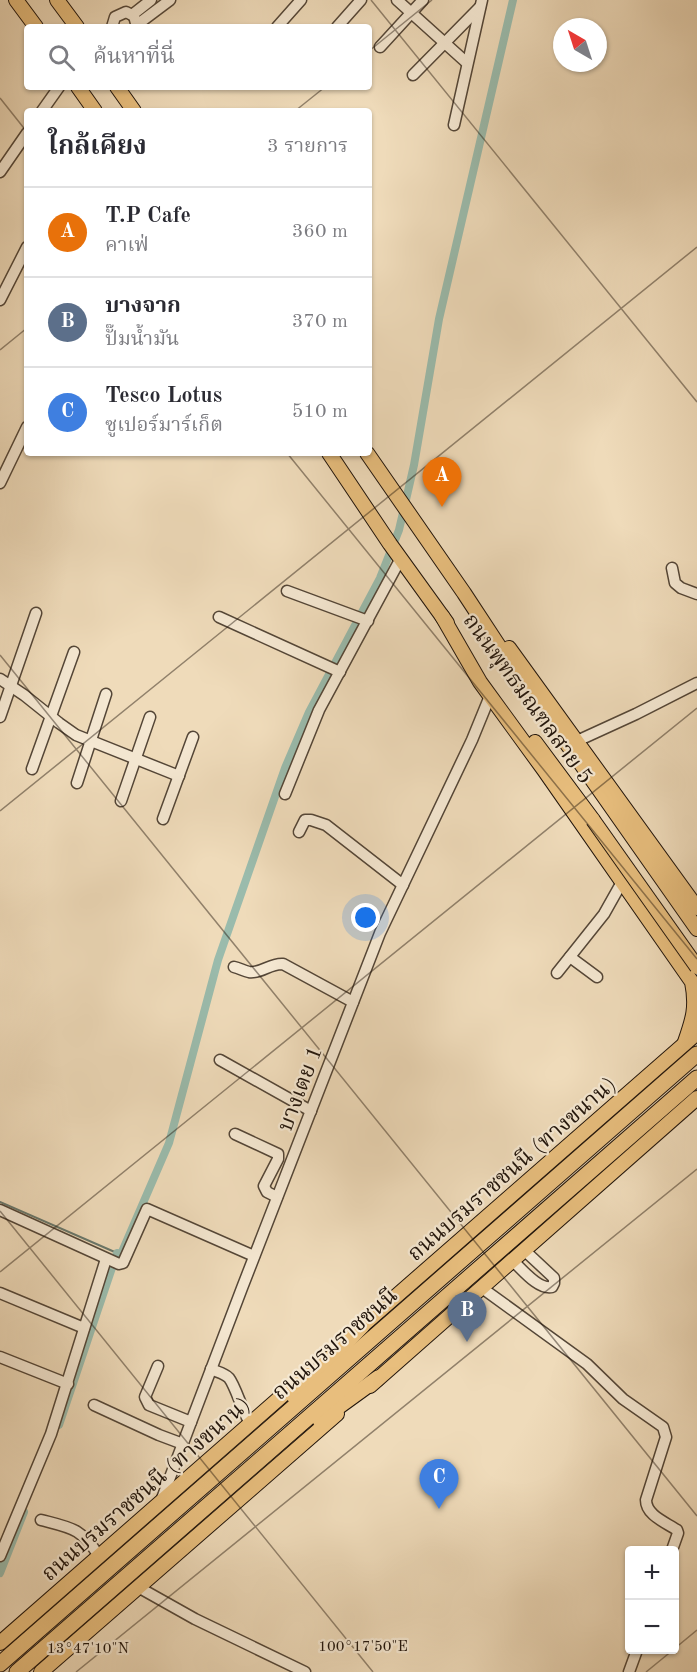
<!DOCTYPE html>
<html lang="th">
<head>
<meta charset="utf-8">
<style>
  :root { --surface:#fff; --page:#f2f2f3; --text:#2b2b33; --muted:#7c7c81; --line:#e1e1e2; --accent:#0b8043 }
  body { margin:0; font-family:"Old Standard TT","Noto Serif Thai",serif; background:var(--page); color:var(--text) }
  .controls { position:absolute; right:18px; bottom:18px; display:grid; overflow:hidden; border-radius:6px; box-shadow:0 2px 4px #0004 }
  .controls button { width:54px; height:54px; display:grid; place-items:center; padding:0; border:0; border-bottom:2px solid var(--line); background:var(--surface); color:var(--text); font:30px sans-serif }
  .compass { position:absolute; left:553px; top:18px; width:54px; height:54px; border-radius:50%; background:var(--surface); box-shadow:0 2px 4px #0004; rotate:321deg }
  .you { position:absolute; left:366px; top:918px; width:21px; height:21px; margin:-15px; border:4px solid #fff; border-radius:50%; background:#1a73e8; box-shadow:0 0 0 9px #1a73e833 }
  .badge { display:grid; place-items:center; width:39px; height:39px; border-radius:50%; background:var(--accent); color:#fff; font-size:20px; font-weight:700 }
  .pin { position:absolute; translate:-50% -50px; filter:drop-shadow(0 2px 3px #0008) }
  .pin::after { content:''; position:absolute; top:32px; width:21px; height:18px; background:inherit; clip-path:polygon(0 0,100% 0,50% 100%) }
  .list { margin:0; padding:0; list-style:none }
  h2 { display:flex; justify-content:space-between; align-items:center; height:78px; margin:0; padding:0 24px; font-size:26px }
  h2 small { font-size:20px; font-weight:400; color:var(--muted) }
  .list li { display:grid; grid-template-columns:39px 1fr auto; gap:18px; align-items:center; box-sizing:border-box; height:90px; padding:0 24px; border-top:2px solid var(--line) }
  .list b { display:block; font-size:22px; white-space:nowrap }
  .list p { margin:0; font-size:20px; white-space:nowrap; color:var(--muted) }
  .list em { font-size:20px; font-style:normal; color:var(--muted) }
  .icon { flex:none; width:33px; height:33px; fill:none; stroke:currentColor; stroke-width:2; stroke-linecap:round; stroke-linejoin:round }
  .map { position:relative; flex:none; width:697px; height:1672px; overflow:hidden }
  .search { position:absolute; background:var(--surface); box-shadow:0 2px 4px #0004; left:24px; top:24px; width:348px; height:66px; display:flex; align-items:center; gap:15px; box-sizing:border-box; padding:0 21px; border-radius:6px; color:var(--muted); font-size:22px }
  .panel { position:absolute; background:var(--surface); box-shadow:0 2px 4px #0004; left:24px; top:108px; width:348px; height:348px; border-radius:6px }
  .map>svg:first-child { display:block }
  .lines { fill:none; stroke-linecap:round; stroke-linejoin:round }
  .stream { stroke:#69786c; stroke-width:2 }
  .canal { stroke:#9abbac; stroke-width:8 }
  .minor-casing { stroke:#544637; stroke-width:13 }
  .major-casing { stroke:#20140b; stroke-width:16 }
  .highway-casing { stroke:#20140b; stroke-width:17 }
  .minor { stroke:#f5e8d2; stroke-width:10 }
  .major { stroke:#e8be7d; stroke-width:14 }
  .highway { stroke:#e8be7d; stroke-width:15 }
  .major-bridge-casing { stroke:#20140b; stroke-width:16; stroke-linecap:butt }
  .major-bridge { stroke:#e8be7d; stroke-width:14 }
  .ticks { fill:none; stroke:#20140b; stroke-width:1.5; stroke-opacity:0.45 }
  .labels { text-anchor:middle; stroke-width:4.5; stroke-linejoin:round; paint-order:stroke }
  .street-label { font-size:22px; fill:#20140b; stroke:#f5e8d2 }
  .ticks-label { font-size:15px; text-anchor:middle; fill:#20140b; stroke:#f5e8d2; stroke-width:4.5; stroke-linejoin:round; paint-order:stroke }
</style>
</head>
<body>
<div class="map">
<svg width="697" height="1672" viewBox="0 0 697 1672">
  <rect width="100%" height="100%" fill="#efdbba"/>
  <filter id="stains"><feTurbulence type="fractalNoise" baseFrequency=".00333" numOctaves="4"/><feColorMatrix values="0 0 0 0 .2 0 0 0 0 .09 0 0 0 0 .02 0 0 0 .5 -.17"/></filter>
  <radialGradient id="worn" r=".72"><stop offset=".6" stop-color="#630" stop-opacity="0"/><stop offset="1" stop-color="#630" stop-opacity=".3"/></radialGradient>
  <g class="lines">
    <polyline class="stream" points="0,1202 117,1253"/>
    <g class="canal">
      <polyline points="59,1425 117,1253 121,1254 169,1143 218,960 285,768 309,712 380,578 399,530 414,465 439,319 513,0"/>
      <polyline points="0,1573 24,1512"/>
    </g>
    <g class="minor-casing">
      <g id="minor">
        <polyline points="397,0 467,63"/>
        <polyline points="132,15 151,0"/>
        <polyline points="138,24 170,0"/>
        <polyline points="112,27 115,17 126,12 134,16 137,27"/>
        <polyline points="277,27 301,0"/>
        <polyline points="337,27 361,0"/>
        <polyline points="380,47 423,0"/>
        <polyline points="413,75 480,7"/>
        <polyline points="42,111 59,87"/>
        <polyline points="454,125 482,0"/>
        <polyline points="0,172 27,133"/>
        <polyline points="0,300 27,247"/>
        <polyline points="0,483 27,427"/>
        <polyline points="672,568 675,583 681,588 697,594"/>
        <polyline points="287,591 368,621"/>
        <polyline points="219,617 340,672"/>
        <polyline points="0,679 24,695 59,723 76,735 179,776"/>
        <polyline points="0,717 36,613"/>
        <polyline points="577,741 636,714 697,683"/>
        <polyline points="32,769 74,652"/>
        <polyline points="77,783 106,694"/>
        <polyline points="285,794 319,710 401,558"/>
        <polyline points="121,801 150,717"/>
        <polyline points="163,819 193,737"/>
        <polyline points="299,832 305,820 311,820 326,825 403,885"/>
        <polyline points="570,957 597,977"/>
        <path d="M234,967C239,968 244,971 249,972C261,974 270,963 283,964L353,1002"/>
        <polyline points="557,973 604,914 622,882"/>
        <polyline points="220,1060 311,1111"/>
        <polyline points="235,1134 278,1154 278,1159 264,1186 267,1192 277,1197"/>
        <polyline points="0,1210 119,1264 123,1263 147,1209 254,1256"/>
        <path d="M512,1260C522,1269 538,1290 552,1287L554,1283V1278L524,1250"/>
        <path d="M482,1288L587,1364L623,1399L663,1427L666,1437L646,1500C646,1515 665,1522 677,1530L678,1533L672,1550"/>
        <polyline points="0,1293 84,1328"/>
        <polyline points="0,1357 68,1384"/>
        <polyline points="158,1366 145,1397 149,1405 191,1422"/>
        <path d="M211,1369C217,1372 224,1373 229,1378C236,1387 242,1411 250,1423"/>
        <polyline points="94,1405 159,1435 183,1444"/>
        <polyline points="161,1501 242,1288 380,933 472,740 490,696"/>
        <path d="M41,1520C72,1528 81,1528 99,1556"/>
        <polyline points="0,1556 51,1434 106,1259"/>
        <polyline points="138,1587 195,1619 305,1672"/>
        <polyline points="629,1672 637,1650"/>
      </g>
    </g>
    <g class="major-casing">
      <g id="major">
        <polyline points="16,0 36,27"/>
        <polyline points="57,0 77,27"/>
        <polyline points="78,87 95,111"/>
        <polyline points="117,87 134,111"/>
        <polyline points="329,453 390,544 447,623"/>
        <polyline points="367,453 464,593 508,660 697,929"/>
        <path d="M442,616L480,682L544,770L692,982C697,1007 693,1019 685,1042"/>
        <polyline points="509,648 697,908"/>
        <polyline points="535,742 593,820"/>
        <polyline points="354,1333 697,1033"/>
        <polyline points="370,1386 697,1098"/>
        <polyline points="0,1643 308,1373"/>
        <polyline points="41,1672 337,1414"/>
      </g>
    </g>
    <g class="highway-casing">
      <g id="highway">
        <polyline points="294,1396 362,1326"/>
        <polyline points="320,1420 378,1378"/>
        <polyline points="0,1664 697,1054"/>
        <polyline points="17,1672 697,1078"/>
      </g>
    </g>
    <use href="#minor" class="minor"/>
    <use href="#major" class="major"/>
    <use href="#highway" class="highway"/>
    <g class="major-bridge-casing">
      <polyline id="major-bridge" points="593,820 697,967"/>
    </g>
    <use href="#major-bridge" class="major-bridge"/>
  </g>
  <path class="ticks" d="M371,0L697,402M369,51L432,0M0,98L27,132M295,111L325,87M0,350L27,328M287,453L697,959M0,655L697,1516M0,811L697,247M0,1211L373,1672M0,1272L697,708M674,1649L697,1630M76,1672L697,1169M646,1672L673,1650"/>
  <g class="labels">
    <g class="street-label">
      <text transform="translate(529 698) rotate(54)" y="8">ถนนพุทธมณฑลสาย 5</text>
      <text transform="translate(299 1088) rotate(-69)" y="8">บางเตย 1</text>
      <text transform="translate(511 1168) rotate(-41)" y="8">ถนนบรมราชชนนี (ทางขนาน)</text>
      <text transform="translate(334 1343) rotate(-41)" y="8">ถนนบรมราชชนนี</text>
      <text transform="translate(145 1488) rotate(-41)" y="8">ถนนบรมราชชนนี (ทางขนาน)</text>
    </g>
  </g>
  <g class="ticks-label">
    <text x="363" y="1651">100°17'50"E</text>
    <text x="88" y="1653">13°47'10"N</text>
  </g>
  <rect width="100%" height="100%" filter="url(#stains)"/>
  <rect width="100%" height="100%" fill="url(#worn)"/>
</svg>
<div class="controls">
<button>+</button>
<button>−</button>
</div>
<svg class="compass" viewBox="-18 -18 36 36"><path d="M0-13l5 13h-10z" fill="#e53935"/><path d="M0 13l5-13h-10z" fill="#7c7c81"/></svg>
<div class="you"></div>
<div class="pin badge" style="left:442px;top:507px;background:#e8710a">A</div>
<div class="pin badge" style="left:467px;top:1342px;background:#5c6f8a">B</div>
<div class="pin badge" style="left:439px;top:1509px;background:#3f7fe0">C</div>
<div class="search"><svg class="icon" aria-label="search" viewBox="0 0 24 24"><circle cx="10" cy="10" r="6"/><path d="M15 15l6 6"/></svg>ค้นหาที่นี่</div>
<section class="panel">
<h2>ใกล้เคียง<small>3 รายการ</small></h2>
<ul class="list">
<li><span class="badge" style="background:#e8710a">A</span><div><b>T.P Cafe</b><p>คาเฟ่</p></div><em>360 m</em></li>
<li><span class="badge" style="background:#5c6f8a">B</span><div><b>บางจาก</b><p>ปั๊มน้ำมัน</p></div><em>370 m</em></li>
<li><span class="badge" style="background:#3f7fe0">C</span><div><b>Tesco Lotus</b><p>ซูเปอร์มาร์เก็ต</p></div><em>510 m</em></li>
</ul>
</section>
</div>
</body>
</html>
